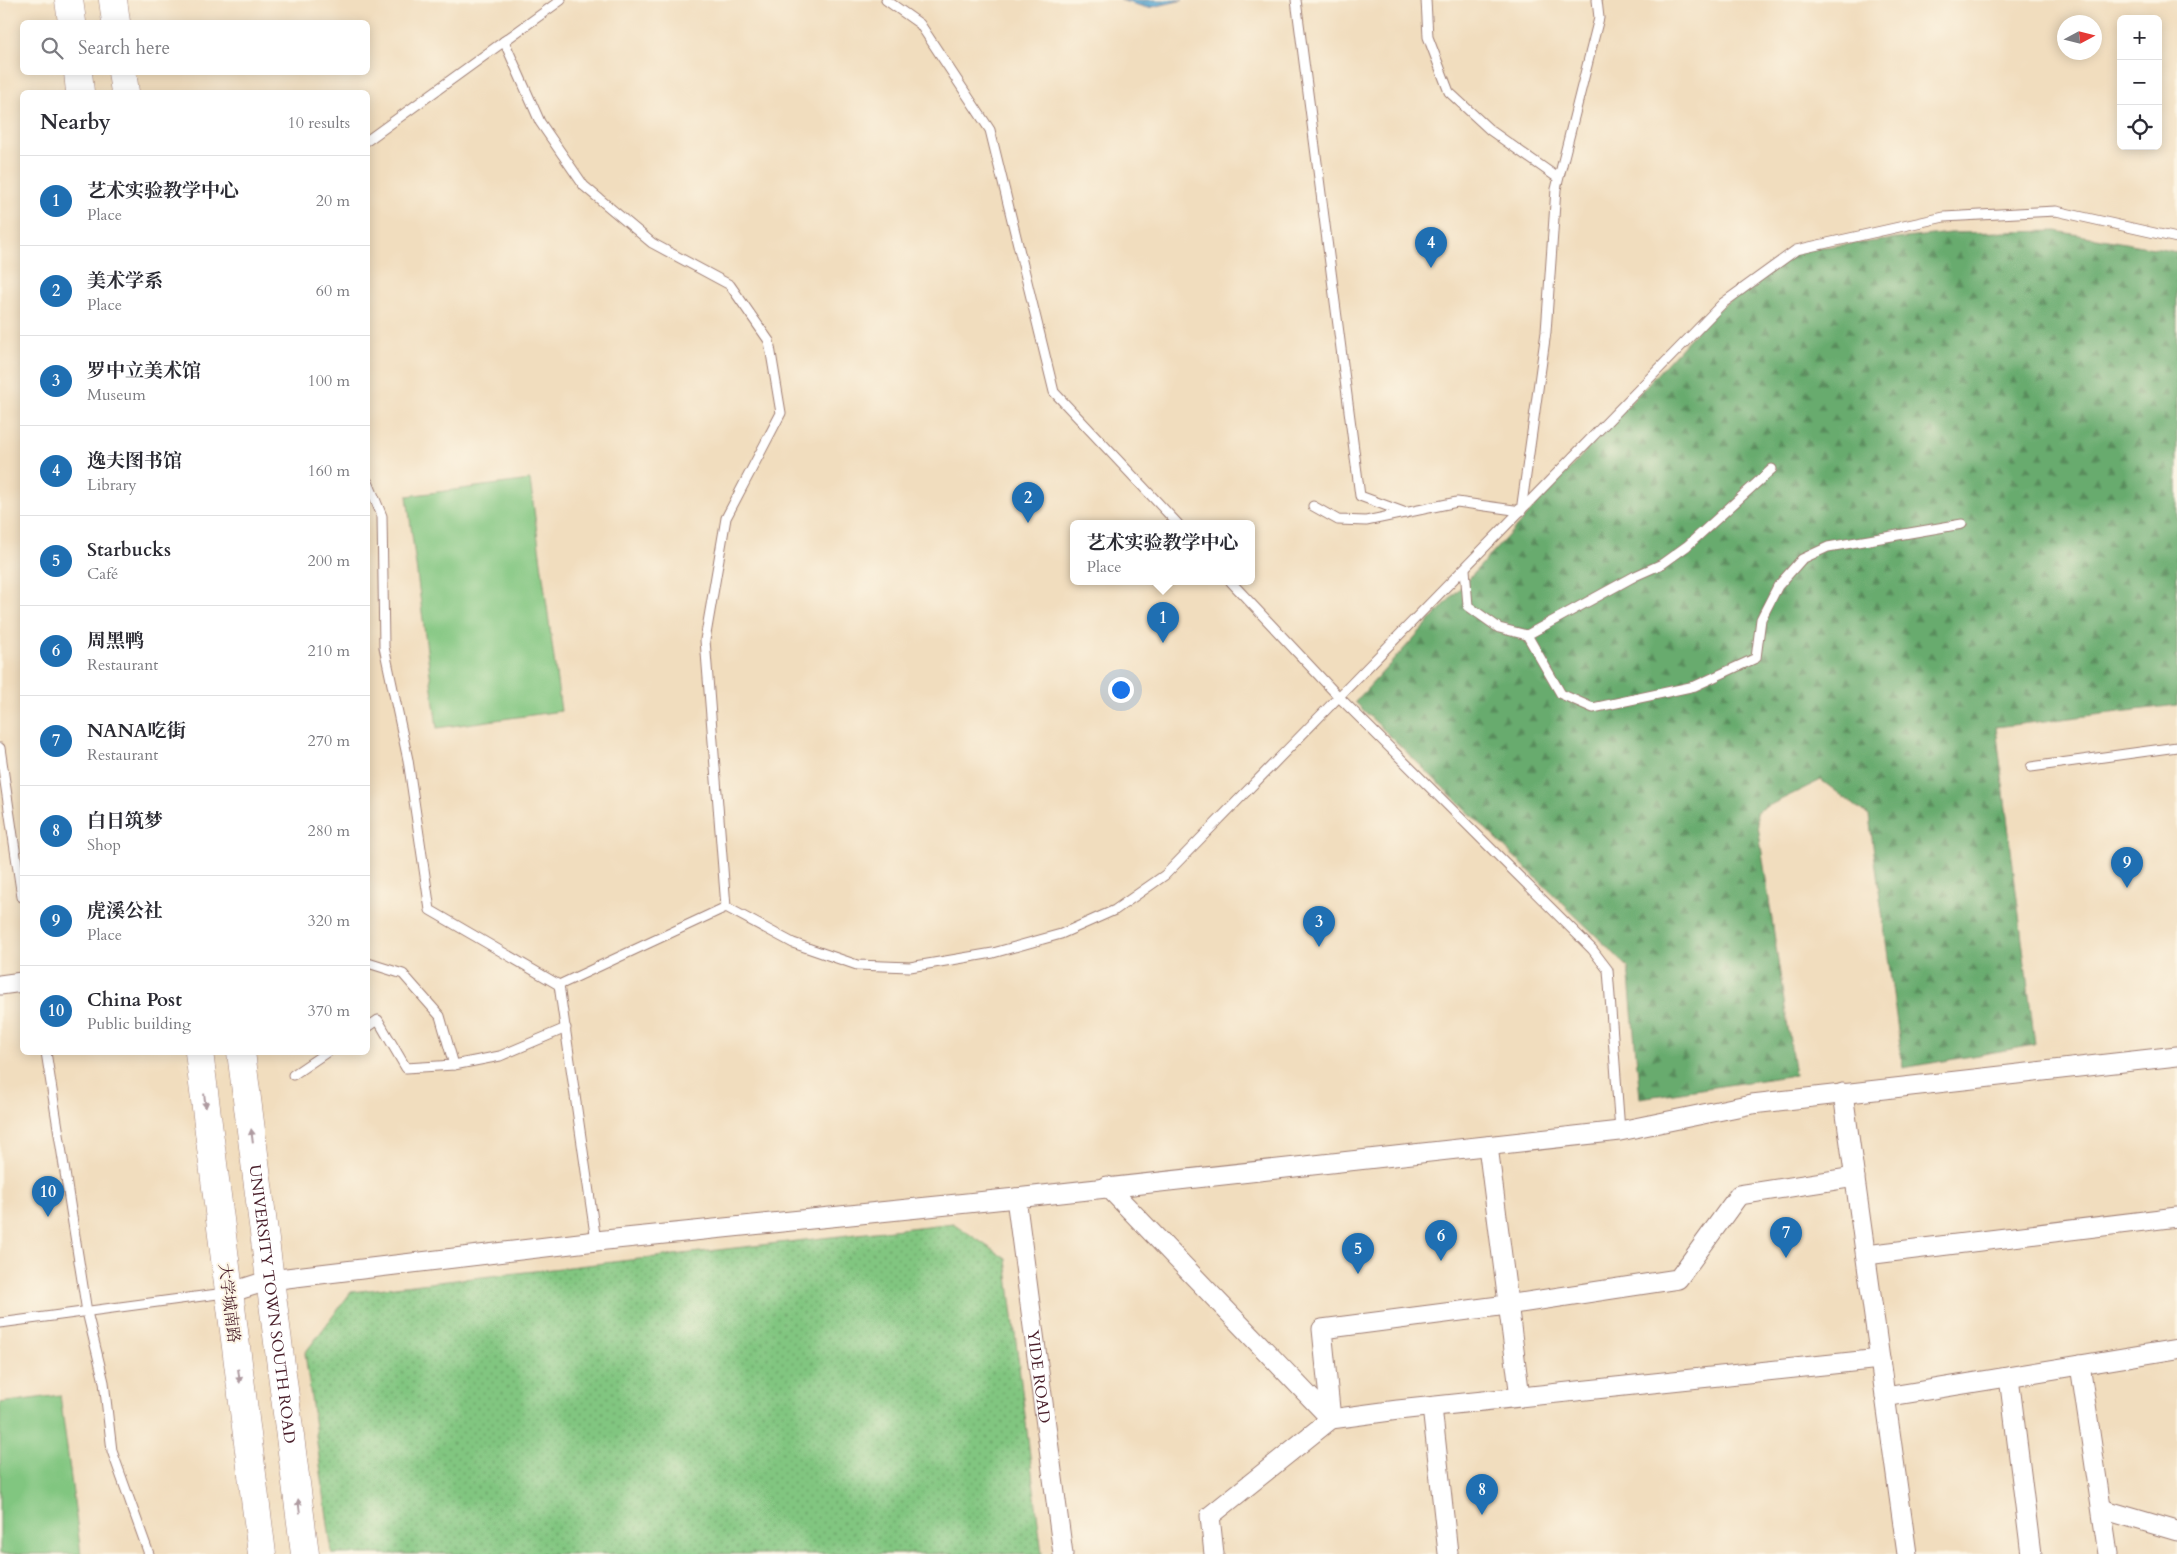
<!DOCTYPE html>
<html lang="en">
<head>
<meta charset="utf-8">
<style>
  :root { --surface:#fff; --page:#f2f2f3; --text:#2b2b33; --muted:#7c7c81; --line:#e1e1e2; --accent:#1f6fb2 }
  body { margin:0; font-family:Cardo,"Noto Serif SC",serif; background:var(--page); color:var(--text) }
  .controls { position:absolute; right:15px; top:15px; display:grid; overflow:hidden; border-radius:8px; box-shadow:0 2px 12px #0003 }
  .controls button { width:45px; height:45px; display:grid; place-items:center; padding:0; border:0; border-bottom:1px solid var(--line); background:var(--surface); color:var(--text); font:25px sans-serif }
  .compass { position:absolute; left:2057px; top:15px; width:45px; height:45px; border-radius:50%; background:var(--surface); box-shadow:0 2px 12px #0003; rotate:83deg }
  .you { position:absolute; left:1120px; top:689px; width:18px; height:18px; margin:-12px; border:4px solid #fff; border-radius:50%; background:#1a73e8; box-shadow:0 0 0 8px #1a73e833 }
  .badge { display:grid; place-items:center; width:32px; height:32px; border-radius:50%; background:var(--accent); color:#fff; font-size:16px; font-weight:700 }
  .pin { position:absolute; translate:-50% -41px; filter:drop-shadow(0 1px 2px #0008) }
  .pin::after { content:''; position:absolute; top:26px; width:18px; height:15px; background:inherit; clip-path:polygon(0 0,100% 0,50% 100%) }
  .popup { position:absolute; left:1070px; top:520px; width:185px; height:65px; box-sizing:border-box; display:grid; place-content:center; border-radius:8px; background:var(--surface); filter:drop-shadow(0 1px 4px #0005); font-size:16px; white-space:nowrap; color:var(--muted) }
  .popup b { font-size:19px; color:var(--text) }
  .popup::after { content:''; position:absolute; left:50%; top:100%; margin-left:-10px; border:10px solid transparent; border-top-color:var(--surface) }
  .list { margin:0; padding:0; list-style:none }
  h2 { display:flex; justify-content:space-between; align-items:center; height:65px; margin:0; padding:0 20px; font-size:21px }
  h2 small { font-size:16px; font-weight:400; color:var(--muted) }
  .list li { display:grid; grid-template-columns:32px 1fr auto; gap:15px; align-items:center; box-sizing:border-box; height:90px; padding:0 20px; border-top:1px solid var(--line) }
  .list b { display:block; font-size:19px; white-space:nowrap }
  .list p { margin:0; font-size:16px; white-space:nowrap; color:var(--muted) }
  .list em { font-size:16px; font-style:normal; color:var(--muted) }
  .icon { flex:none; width:28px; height:28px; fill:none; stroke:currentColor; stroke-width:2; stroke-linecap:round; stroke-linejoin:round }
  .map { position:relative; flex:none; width:2177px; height:1554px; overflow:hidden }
  .search { position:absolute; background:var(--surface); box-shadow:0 2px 12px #0003; left:20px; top:20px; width:350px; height:55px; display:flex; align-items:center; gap:12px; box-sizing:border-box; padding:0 18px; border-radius:8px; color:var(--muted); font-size:19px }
  .panel { position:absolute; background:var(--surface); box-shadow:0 2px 12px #0003; left:20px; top:90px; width:350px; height:965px; border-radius:8px }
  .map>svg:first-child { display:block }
  .grass { fill:url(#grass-dots); stroke:#667256 }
  .forest { fill:url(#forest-firs); stroke:#59654c }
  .garden { fill:#81c680; stroke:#667256 }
  .water { fill:url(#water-waves); stroke:#50627e }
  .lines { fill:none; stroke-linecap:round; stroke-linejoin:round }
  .lane-casing { stroke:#9e7e74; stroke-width:11 }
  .street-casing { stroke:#9e7e74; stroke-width:21 }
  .primary-casing { stroke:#9e7e74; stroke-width:29 }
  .lane { stroke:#fff; stroke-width:9 }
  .street { stroke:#fff; stroke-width:19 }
  .primary { stroke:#fff; stroke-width:28 }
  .oneway { fill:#ae9aa0 }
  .labels { text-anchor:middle; stroke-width:4; stroke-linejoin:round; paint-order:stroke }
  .street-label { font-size:16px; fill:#4a1f2b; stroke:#fcf5e5 }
</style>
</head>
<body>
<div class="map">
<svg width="2177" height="1554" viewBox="0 0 2177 1554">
  <defs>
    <pattern id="grass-dots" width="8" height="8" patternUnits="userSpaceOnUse" patternTransform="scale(1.25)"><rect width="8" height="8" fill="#81c680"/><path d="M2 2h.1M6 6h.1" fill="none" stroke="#6ca069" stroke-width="1.8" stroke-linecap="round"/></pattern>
    <pattern id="forest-firs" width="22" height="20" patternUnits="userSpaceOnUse" patternTransform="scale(1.25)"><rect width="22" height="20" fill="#68ab6e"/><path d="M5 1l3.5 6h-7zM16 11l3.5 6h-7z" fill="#588b5b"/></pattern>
    <pattern id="water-waves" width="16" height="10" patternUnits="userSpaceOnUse" patternTransform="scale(1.25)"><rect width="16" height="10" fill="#57a6d1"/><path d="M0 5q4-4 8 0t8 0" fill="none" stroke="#4a87aa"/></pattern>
  </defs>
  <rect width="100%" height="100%" fill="#fcf5e5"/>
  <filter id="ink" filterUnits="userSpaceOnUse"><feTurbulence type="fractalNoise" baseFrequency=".02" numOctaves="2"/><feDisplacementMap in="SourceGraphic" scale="10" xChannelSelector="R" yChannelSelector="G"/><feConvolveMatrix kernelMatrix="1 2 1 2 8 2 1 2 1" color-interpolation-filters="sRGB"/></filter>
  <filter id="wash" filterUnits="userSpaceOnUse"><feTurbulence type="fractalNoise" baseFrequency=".0096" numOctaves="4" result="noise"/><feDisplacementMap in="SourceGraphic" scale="20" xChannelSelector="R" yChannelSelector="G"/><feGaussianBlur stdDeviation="1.12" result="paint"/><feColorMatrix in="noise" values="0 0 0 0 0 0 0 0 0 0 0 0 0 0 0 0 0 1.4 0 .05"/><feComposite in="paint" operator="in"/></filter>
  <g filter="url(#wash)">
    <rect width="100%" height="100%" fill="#f1ddbe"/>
    <polygon class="grass" points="953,1223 1006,1259 1042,1554 332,1554 305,1353 351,1292"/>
    <polygon class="forest" points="2056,231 2177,252 2177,705 1996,727 2035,1045 1903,1068 1869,816 1821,780 1756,812 1795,1075 1640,1098 1628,967 1355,702 1713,313 1796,250 1950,233"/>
    <g class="garden">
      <polygon points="530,480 561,711 437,728 407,496"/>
      <polygon points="60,1395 81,1554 0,1554 0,1403"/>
    </g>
    <polygon class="water" points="1120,0 1183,0 1148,8"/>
  </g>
  <g filter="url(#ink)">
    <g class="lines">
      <g class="lane-casing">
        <g id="lane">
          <polyline points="886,0 920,24 990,130 1054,392 1178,524"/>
          <polyline points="1296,0 1360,496 1406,513"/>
          <polyline points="1426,0 1428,37 1449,92 1490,130 1558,178"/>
          <polyline points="504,41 540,122 584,186 652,243 730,285 769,341 781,413 726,518 705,640 726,907"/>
          <polyline points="368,140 561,0"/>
          <polyline points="368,482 382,516 384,647 408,760 430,910 559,985"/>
          <polyline points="1313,506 1338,520 1366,521 1457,502 1521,511 1546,332 1556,189 1599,18 1597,0"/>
          <polyline points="1465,569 1468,606 1499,628 1527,635 1561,694 1593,708 1695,686 1756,658 1761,619 1778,586 1802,559 1828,547 1962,524"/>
          <polyline points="1231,582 1340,698 1592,949 1608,970 1620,1131"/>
          <polyline points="1527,635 1635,576 1662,564 1687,546 1772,469"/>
          <polyline points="0,748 22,897"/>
          <polyline points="2031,767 2177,747"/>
          <polyline points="368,963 403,974 440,1016 454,1065 500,1056 566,1028"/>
          <polyline points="368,1027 378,1020 406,1068 454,1065"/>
          <polyline points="46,1052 87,1312 104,1382 112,1451 149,1554"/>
          <polyline points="293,1075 327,1052"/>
          <polyline points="596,1241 559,985 726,907 793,943 857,965 910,967 993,953 1061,934 1115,910 1165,875 1723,303 1796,250 1944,217 2056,211 2177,238"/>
          <polyline points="0,1323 225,1293"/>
        </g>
      </g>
      <g class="street-casing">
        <g id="street">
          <polyline points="0,985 22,982"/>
          <polyline points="1843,1093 1907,1554"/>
          <polyline points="1488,1146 1520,1397"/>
          <polyline points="1107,1186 1331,1419 1398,1410 1880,1359"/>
          <path id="s1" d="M1016,1198L1063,1554"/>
          <polyline points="1866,1255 2177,1217"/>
          <polyline points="229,1293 270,1280 596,1241 1016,1198 1620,1131 1752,1104 2177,1056"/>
          <polyline points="2009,1377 2031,1554"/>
          <polyline points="1885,1397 2080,1365"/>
          <polyline points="1432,1407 1448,1553"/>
          <polyline points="2102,1509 2177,1531"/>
          <polyline points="1214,1554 1210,1516 1331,1419 1322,1329 1507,1305 1678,1279 1739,1195 1855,1177"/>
          <polyline points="2108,1554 2080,1365 2177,1349"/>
        </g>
      </g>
      <g class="primary-casing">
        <g id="primary">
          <polyline points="69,0 72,22"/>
          <polyline points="113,0 116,22"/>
          <polyline points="78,72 80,92"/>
          <polyline points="122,72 125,92"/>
          <polyline points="199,1052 262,1554"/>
          <path id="s2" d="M241,1052L305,1554"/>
        </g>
      </g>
      <use href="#lane" class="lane"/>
      <use href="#street" class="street"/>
      <use href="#primary" class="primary"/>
    </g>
    <defs><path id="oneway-solid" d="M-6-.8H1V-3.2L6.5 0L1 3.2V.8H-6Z" transform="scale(1.25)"/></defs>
    <g class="oneway">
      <use href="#oneway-solid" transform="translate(205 1101) rotate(83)"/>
      <use href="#oneway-solid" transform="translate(252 1136) rotate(-97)"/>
      <use href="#oneway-solid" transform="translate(239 1376) rotate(83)"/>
      <use href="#oneway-solid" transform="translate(299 1506) rotate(-97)"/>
    </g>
  </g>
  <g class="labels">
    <g class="street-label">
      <text transform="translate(230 1303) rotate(83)" y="6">大学城南路</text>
      <text dy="6" stroke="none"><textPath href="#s2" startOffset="254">UNIVERSITY TOWN SOUTH ROAD</textPath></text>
      <text dy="6" stroke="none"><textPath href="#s1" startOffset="180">YIDE ROAD</textPath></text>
    </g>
  </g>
</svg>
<div class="controls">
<button>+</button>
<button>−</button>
<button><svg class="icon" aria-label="locate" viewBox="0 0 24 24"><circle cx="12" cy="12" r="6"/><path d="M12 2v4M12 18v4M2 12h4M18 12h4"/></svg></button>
</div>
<svg class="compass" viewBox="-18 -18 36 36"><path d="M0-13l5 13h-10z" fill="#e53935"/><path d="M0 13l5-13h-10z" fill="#7c7c81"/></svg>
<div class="you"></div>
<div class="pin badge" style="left:1163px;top:643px">1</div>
<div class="popup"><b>艺术实验教学中心</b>Place</div>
<div class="pin badge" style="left:1028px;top:523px">2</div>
<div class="pin badge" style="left:1319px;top:947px">3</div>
<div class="pin badge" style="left:1431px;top:268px">4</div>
<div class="pin badge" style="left:1358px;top:1274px">5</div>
<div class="pin badge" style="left:1441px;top:1261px">6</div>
<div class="pin badge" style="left:1786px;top:1258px">7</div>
<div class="pin badge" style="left:1482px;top:1515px">8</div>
<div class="pin badge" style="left:2127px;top:888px">9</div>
<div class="pin badge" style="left:48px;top:1217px">10</div>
<div class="search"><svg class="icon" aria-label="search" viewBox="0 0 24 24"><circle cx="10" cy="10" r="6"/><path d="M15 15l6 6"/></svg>Search here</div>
<section class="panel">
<h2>Nearby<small>10 results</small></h2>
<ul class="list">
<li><span class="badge">1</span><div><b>艺术实验教学中心</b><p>Place</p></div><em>20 m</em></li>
<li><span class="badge">2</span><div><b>美术学系</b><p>Place</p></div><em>60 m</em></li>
<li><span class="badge">3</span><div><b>罗中立美术馆</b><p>Museum</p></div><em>100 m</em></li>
<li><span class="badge">4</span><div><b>逸夫图书馆</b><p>Library</p></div><em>160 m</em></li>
<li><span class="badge">5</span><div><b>Starbucks</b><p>Café</p></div><em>200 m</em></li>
<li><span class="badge">6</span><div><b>周黑鸭</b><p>Restaurant</p></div><em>210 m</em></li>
<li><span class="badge">7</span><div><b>NANA吃街</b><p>Restaurant</p></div><em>270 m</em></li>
<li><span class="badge">8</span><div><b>白日筑梦</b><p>Shop</p></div><em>280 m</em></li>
<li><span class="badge">9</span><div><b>虎溪公社</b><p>Place</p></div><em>320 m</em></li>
<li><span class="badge">10</span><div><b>China Post</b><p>Public building</p></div><em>370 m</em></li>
</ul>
</section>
</div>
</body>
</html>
